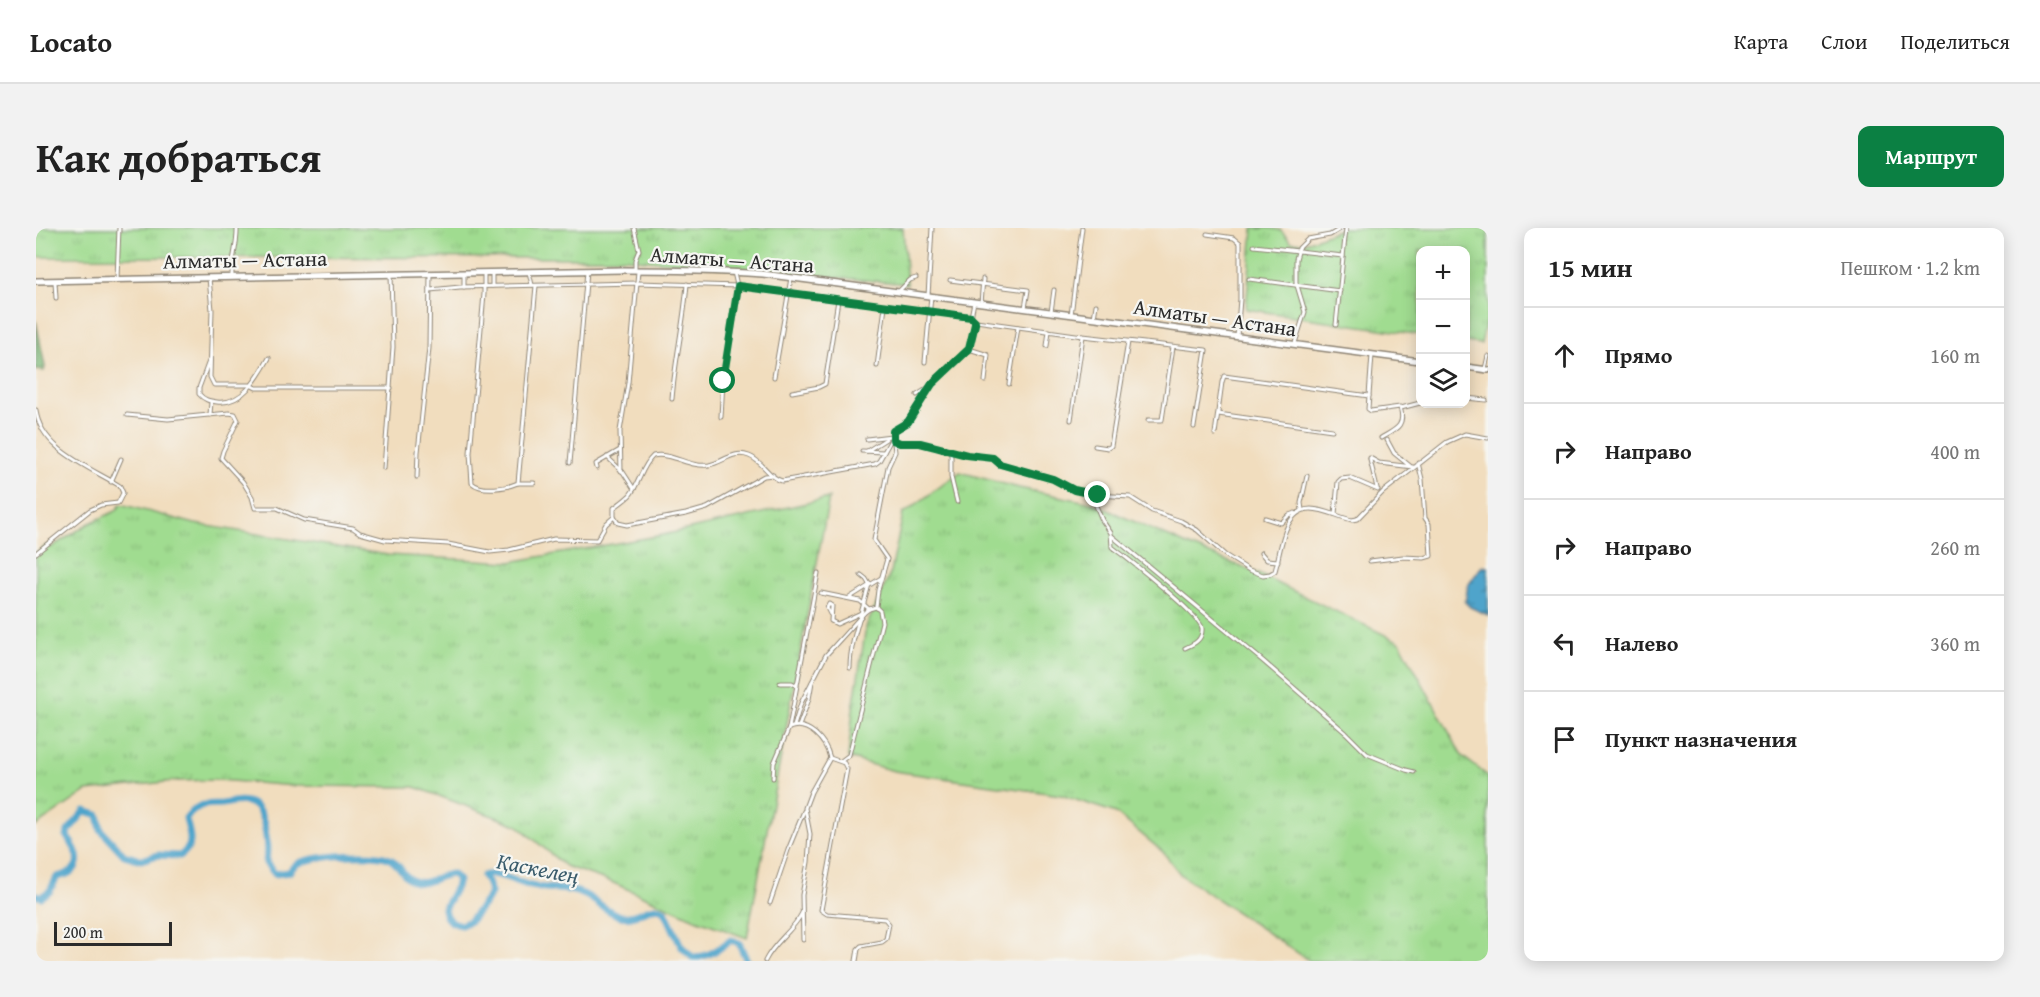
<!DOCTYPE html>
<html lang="ru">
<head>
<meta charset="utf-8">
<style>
  :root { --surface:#fff; --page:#f2f2f2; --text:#222; --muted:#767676; --line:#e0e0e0; --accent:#0b8043 }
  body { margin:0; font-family:"Gentium Book Plus",serif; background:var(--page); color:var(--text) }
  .controls { position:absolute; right:18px; top:18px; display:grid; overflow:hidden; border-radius:12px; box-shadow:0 3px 15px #0003 }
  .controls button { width:54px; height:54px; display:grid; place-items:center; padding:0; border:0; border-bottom:2px solid var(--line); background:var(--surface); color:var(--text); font:30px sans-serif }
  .scale { position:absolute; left:18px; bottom:15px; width:118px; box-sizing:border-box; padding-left:6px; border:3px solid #2b2b2b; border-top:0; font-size:16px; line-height:21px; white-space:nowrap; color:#2b2b2b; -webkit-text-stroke:4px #f6f6f2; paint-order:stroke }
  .stop { position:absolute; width:18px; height:18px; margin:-14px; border:4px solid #0b8043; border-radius:50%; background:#fff }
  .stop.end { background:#0b8043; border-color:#fff; box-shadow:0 2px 6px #0008 }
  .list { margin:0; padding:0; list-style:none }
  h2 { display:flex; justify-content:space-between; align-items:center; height:78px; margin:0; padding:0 24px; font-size:26px }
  h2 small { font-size:20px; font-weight:400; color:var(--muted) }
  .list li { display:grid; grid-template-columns:39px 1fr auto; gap:18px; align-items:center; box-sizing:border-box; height:96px; padding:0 24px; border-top:2px solid var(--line) }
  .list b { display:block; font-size:22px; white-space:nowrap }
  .list em { font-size:20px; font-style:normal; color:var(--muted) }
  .icon { flex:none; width:33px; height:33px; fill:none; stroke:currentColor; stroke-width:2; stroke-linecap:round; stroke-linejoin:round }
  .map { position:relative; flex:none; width:1452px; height:733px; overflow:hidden; border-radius:12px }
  header { display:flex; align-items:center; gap:36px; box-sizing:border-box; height:84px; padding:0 30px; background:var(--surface); border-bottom:2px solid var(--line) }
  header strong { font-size:28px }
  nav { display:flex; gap:33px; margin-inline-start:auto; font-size:21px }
  .intro { display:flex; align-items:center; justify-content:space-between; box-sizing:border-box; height:144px; padding:0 36px }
  h1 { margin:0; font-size:42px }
  .button { padding:15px 27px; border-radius:12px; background:var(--accent); color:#fff; font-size:21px; font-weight:700 }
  main { display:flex; gap:36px; padding:0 36px }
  aside { flex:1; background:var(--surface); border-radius:12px; box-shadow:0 3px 15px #0003 }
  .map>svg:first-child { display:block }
  .grass { fill:url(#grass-tufts); stroke:#66845e; stroke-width:1.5 }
  .forest { fill:url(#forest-crowns); stroke:#567452; stroke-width:1.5 }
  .water { fill:url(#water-ripples); stroke:#3d687b; stroke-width:1.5 }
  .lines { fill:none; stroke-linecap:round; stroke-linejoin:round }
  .river { stroke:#4fa4cb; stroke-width:7 }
  .minor-casing { stroke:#8e8474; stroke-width:5 }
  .trunk-casing { stroke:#8e8474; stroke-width:8 }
  .minor { stroke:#fff; stroke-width:3 }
  .trunk { stroke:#fff; stroke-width:5 }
  .route { stroke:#0b8043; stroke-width:8 }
  .labels { text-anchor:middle; stroke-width:4.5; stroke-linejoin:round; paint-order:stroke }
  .street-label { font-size:21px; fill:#2b2b2b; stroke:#f6f6f2 }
  .water-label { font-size:22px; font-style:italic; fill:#395b6b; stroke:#f6f6f2 }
</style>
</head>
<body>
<header>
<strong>Locato</strong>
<nav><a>Карта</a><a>Слои</a><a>Поделиться</a></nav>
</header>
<div class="intro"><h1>Как добраться</h1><a class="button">Маршрут</a></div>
<main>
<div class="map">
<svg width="1452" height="733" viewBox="0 0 1452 733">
  <defs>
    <pattern id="grass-tufts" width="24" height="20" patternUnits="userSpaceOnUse" patternTransform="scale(1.5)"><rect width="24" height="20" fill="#a0dc90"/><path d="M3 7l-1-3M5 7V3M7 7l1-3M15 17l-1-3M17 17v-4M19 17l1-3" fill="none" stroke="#8abd7c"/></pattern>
    <pattern id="forest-crowns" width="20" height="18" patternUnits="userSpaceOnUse" patternTransform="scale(1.5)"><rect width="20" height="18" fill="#80bc7a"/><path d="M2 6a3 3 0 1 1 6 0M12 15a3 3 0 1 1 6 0" fill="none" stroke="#699964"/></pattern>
    <pattern id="water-ripples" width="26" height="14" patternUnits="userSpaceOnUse" patternTransform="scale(1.5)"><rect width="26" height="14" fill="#4fa4cb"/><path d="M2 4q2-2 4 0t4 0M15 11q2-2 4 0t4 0" fill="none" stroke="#4286a5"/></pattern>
  </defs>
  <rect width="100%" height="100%" fill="#f6f6f2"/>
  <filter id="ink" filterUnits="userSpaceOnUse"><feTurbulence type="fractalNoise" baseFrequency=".0167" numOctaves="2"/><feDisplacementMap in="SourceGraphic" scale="12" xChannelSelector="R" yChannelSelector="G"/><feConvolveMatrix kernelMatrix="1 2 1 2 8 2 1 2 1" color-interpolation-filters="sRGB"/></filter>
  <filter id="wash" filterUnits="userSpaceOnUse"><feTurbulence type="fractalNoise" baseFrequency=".008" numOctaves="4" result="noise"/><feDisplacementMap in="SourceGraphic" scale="24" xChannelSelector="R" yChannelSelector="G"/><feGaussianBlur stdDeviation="1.35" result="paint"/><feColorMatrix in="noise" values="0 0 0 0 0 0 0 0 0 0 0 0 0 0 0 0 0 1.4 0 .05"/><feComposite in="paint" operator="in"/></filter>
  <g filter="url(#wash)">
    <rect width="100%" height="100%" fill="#f1ddbe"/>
    <g class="grass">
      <polygon points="0,0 867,0 871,56 589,30 0,29"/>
      <polygon points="1232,0 1244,2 1255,14 1268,15 1307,0 1452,0 1452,84 1445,116 1430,114 1430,22 1384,22 1384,107 1210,81 1217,1"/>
      <polygon points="924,244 983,260 1056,275 1151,317 1216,343 1364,414 1426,528 1452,548 1452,733 1274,733 1145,647 1127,624 1080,585 1025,567 858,543 812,530 817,481 830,399 855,344 867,286"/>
      <polygon points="793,270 711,710 657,690 573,653 529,638 481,597 379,559 259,558 182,552 138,553 51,563 0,598 0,325 11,317 14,320 52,296 80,283 85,276 159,296 352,327 474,334 627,307"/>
    </g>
    <polygon class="forest" points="0,93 9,139 8,143 0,142"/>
    <polygon class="water" points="1446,338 1452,339 1452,387 1434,379 1429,374 1432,357"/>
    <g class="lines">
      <path class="river" d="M0,667L5,669L14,663L21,649C47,644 46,627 31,609L32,603L49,583L62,587L65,602L88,627L105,632L122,627L144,628C160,616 153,607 150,590C164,574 167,577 186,576C196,575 204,571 214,575C231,582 232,619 230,635L239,646L253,644C255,642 257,639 259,637C272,628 339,623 354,631C364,636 368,650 377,653C391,659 403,646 417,646L422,652L420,659L408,681C410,692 414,694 425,697L434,693L455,666L451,654L447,648C460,642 481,655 495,658C513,662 533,659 549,667C562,674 571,684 585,688C598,691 609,680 621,680C624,680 626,682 629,683L645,718L656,729C672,730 683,721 695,712L703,715L711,733"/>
    </g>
  </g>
  <g filter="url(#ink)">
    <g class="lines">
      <g class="minor-casing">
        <g id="minor">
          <polyline points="598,0 603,22 599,32 599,41"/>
          <polyline points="1171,6 1198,10 1204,15 1204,71 1201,109"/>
          <polyline points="1218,18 1307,28"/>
          <polyline points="493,44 496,57"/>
          <polyline points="456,45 456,58"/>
          <polyline points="428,46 428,59"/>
          <path d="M448,46V66L434,225L436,255C446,264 471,260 482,255L500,58"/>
          <path d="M196,49C195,32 202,17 201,0"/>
          <polyline points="173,50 176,82 174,149 178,157 214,157 220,160 355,160"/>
          <polyline points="81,51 83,0"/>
          <polyline points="1213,51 1304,63"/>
          <polyline points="914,52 992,62 989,80"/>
          <polyline points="19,54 20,70"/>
          <polyline points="394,62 424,59 602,55 702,58 935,89 940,93 1047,108 1170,122 1158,199"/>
          <polyline points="863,63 874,52 880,50"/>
          <polyline points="892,68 896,0"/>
          <polyline points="945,75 947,51"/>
          <polyline points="1015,84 1018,62"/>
          <polyline points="1035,87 1046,0"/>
          <polyline points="935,89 938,74"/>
          <polyline points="1058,90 1060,77"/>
          <polyline points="1300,97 1310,0"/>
          <polyline points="1259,115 1269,84 1260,54 1260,31 1263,20 1272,11 1294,7 1306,0"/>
          <polyline points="1011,118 1013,103"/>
          <polyline points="933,121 952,127 949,153"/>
          <path d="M1336,127L1332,181L1335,183L1364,179C1370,198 1360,201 1345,210"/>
          <path d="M173,133L163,160V166C168,172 173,173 181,174C206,177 222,150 233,130"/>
          <polyline points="1383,133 1384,123"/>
          <polyline points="889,134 895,68"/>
          <polyline points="841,138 849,79"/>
          <polyline points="1449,141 1452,128"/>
          <polyline points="738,149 755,50"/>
          <polyline points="973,156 982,99"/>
          <polyline points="756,164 783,159 789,156 802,72"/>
          <polyline points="881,167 892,160"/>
          <polyline points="1430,170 1450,172"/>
          <path d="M636,171C639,132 648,95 651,56"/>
          <polyline points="1365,180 1384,175"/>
          <path d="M0,182C4,221 55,240 84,258L87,265L82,275L65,277L54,282L0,325"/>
          <polyline points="1182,186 1296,202"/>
          <polyline points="91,187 132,191 193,185 199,186 202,192 187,223 185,230 207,254 216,269 219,280 241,280 268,292 317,300 324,305 349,312 412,316 454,324 473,322 518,311 561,312 570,296 578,289"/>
          <polyline points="174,187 175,174"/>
          <polyline points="685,189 687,153 702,62 698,44"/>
          <polyline points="1035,192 1047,108"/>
          <polyline points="1112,192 1126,192 1137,119"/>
          <polyline points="1179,206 1186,154 1188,148 1333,168"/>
          <polyline points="831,211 855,208"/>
          <path d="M857,212L864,215H884L931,227L957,230L964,236L1017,251L1038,262L1062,267L1094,269L1116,283L1145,293L1161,302L1189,327L1213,342L1227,347L1234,346L1239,343C1245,323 1247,281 1275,281C1288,281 1303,289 1316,292L1321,291L1347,264L1411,214L1429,206L1452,210"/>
          <polyline points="1351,212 1358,225 1374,238"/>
          <polyline points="1059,218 1072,220 1075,218 1092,114"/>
          <polyline points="826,223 848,224"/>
          <polyline points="831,223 850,211"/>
          <polyline points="915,224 915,249 921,274"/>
          <polyline points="571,229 587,244 598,261"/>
          <polyline points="1334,230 1343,235 1377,239"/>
          <polyline points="1334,232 1341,260"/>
          <polyline points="534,235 551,43"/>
          <polyline points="348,240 357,119 355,46"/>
          <polyline points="561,240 560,236 584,222"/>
          <polyline points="585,243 584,203 592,155 602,43"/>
          <path d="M737,247L728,248L671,280L650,286L591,297L582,295L578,289V280C583,276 589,272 594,267C603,256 606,238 617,228C635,224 654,240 673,237C688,234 697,222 713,228C727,233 733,250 746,253L839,236L843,233L857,208"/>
          <polyline points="381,249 382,224 393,120 394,46"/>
          <polyline points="75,254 85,231"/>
          <polyline points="482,255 498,255"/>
          <path d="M1055,266L1066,292L1075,305L1076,319C1091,330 1164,387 1166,400C1167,412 1158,416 1149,420"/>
          <polyline points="1266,282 1265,275 1271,248"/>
          <polyline points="1299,286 1302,254 1305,251 1314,250 1342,262"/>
          <polyline points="1229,290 1245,295 1253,287 1259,285"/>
          <polyline points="1076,308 1227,433 1310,505 1331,526 1370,542 1378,544"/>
          <polyline points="1225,325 1231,332 1242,333"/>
          <polyline points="1334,333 1367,329 1388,330 1395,328 1393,296 1389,290 1386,251 1382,235"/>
          <polyline points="785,365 824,373 833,381"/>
          <polyline points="813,370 845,350"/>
          <polyline points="794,386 791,380 793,376 796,378 795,393 801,396 825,385"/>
          <path d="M814,440C814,412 827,383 833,356L830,351L825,347"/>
          <polyline points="744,455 756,455 761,458"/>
          <polyline points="758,498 765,475 790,427 829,384 833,381 840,379"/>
          <polyline points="763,498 773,471 776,454"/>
          <polyline points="753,500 782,345"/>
          <polyline points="794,530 808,535 811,541 785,682 791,686 849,691 853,696 850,711 846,714 825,718 822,721 820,733"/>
          <polyline points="805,533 813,527 846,394 844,383 840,379 842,362 851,331 838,312 852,239 859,224 857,205 872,193 898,153 933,121 940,93"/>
          <path d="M737,550L738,535L753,500C772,492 790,513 794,530L775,564L769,580L774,606L772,634L766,667L767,712"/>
          <polyline points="734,675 752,622 768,583"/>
          <polyline points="0,732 0,733"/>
          <path d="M729,733C738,714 757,703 766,685"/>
        </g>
      </g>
      <g class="trunk-casing">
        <g id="trunk">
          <path d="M0,53L587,42C634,42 680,43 727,46L1384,133"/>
          <polyline points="1430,139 1452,142"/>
        </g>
      </g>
      <use href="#minor" class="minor"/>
      <use href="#trunk" class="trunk"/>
    </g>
  </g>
  <g class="lines" filter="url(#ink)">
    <polyline class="route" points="687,153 702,58 935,89 939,93 939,96 933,121 896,156 872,194 857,203 857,212 864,215 884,215 931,227 957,230 964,236 1017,251 1038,262 1062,267"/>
  </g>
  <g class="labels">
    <g class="street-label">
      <text transform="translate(209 32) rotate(-1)" y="7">Алматы — Астана</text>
      <text transform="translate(696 32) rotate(4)" y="7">Алматы — Астана</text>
      <text transform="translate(1179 90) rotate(8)" y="7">Алматы — Астана</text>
    </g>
    <g class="water-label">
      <text transform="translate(502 640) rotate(11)" y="8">Қаскелең</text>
    </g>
  </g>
</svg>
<div class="controls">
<button>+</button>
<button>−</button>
<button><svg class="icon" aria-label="layers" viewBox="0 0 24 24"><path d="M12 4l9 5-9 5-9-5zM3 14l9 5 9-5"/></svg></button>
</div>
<div class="scale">200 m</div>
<div class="stop" style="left:687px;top:153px"></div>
<div class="stop end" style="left:1062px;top:267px"></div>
</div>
<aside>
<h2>15 мин<small>Пешком · 1.2 km</small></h2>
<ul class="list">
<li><svg class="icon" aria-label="ahead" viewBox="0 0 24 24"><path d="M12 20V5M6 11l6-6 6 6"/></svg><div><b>Прямо</b></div><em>160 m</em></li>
<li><svg class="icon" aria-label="right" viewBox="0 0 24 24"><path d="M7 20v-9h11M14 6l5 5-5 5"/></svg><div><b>Направо</b></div><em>400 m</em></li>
<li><svg class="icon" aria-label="right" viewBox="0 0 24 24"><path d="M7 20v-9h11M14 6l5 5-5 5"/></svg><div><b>Направо</b></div><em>260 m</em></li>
<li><svg class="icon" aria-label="left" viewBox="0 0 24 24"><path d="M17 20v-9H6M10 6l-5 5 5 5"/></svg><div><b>Налево</b></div><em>360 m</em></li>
<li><svg class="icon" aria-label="arrive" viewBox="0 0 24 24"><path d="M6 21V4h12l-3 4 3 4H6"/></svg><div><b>Пункт назначения</b></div></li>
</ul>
</aside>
</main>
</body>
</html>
